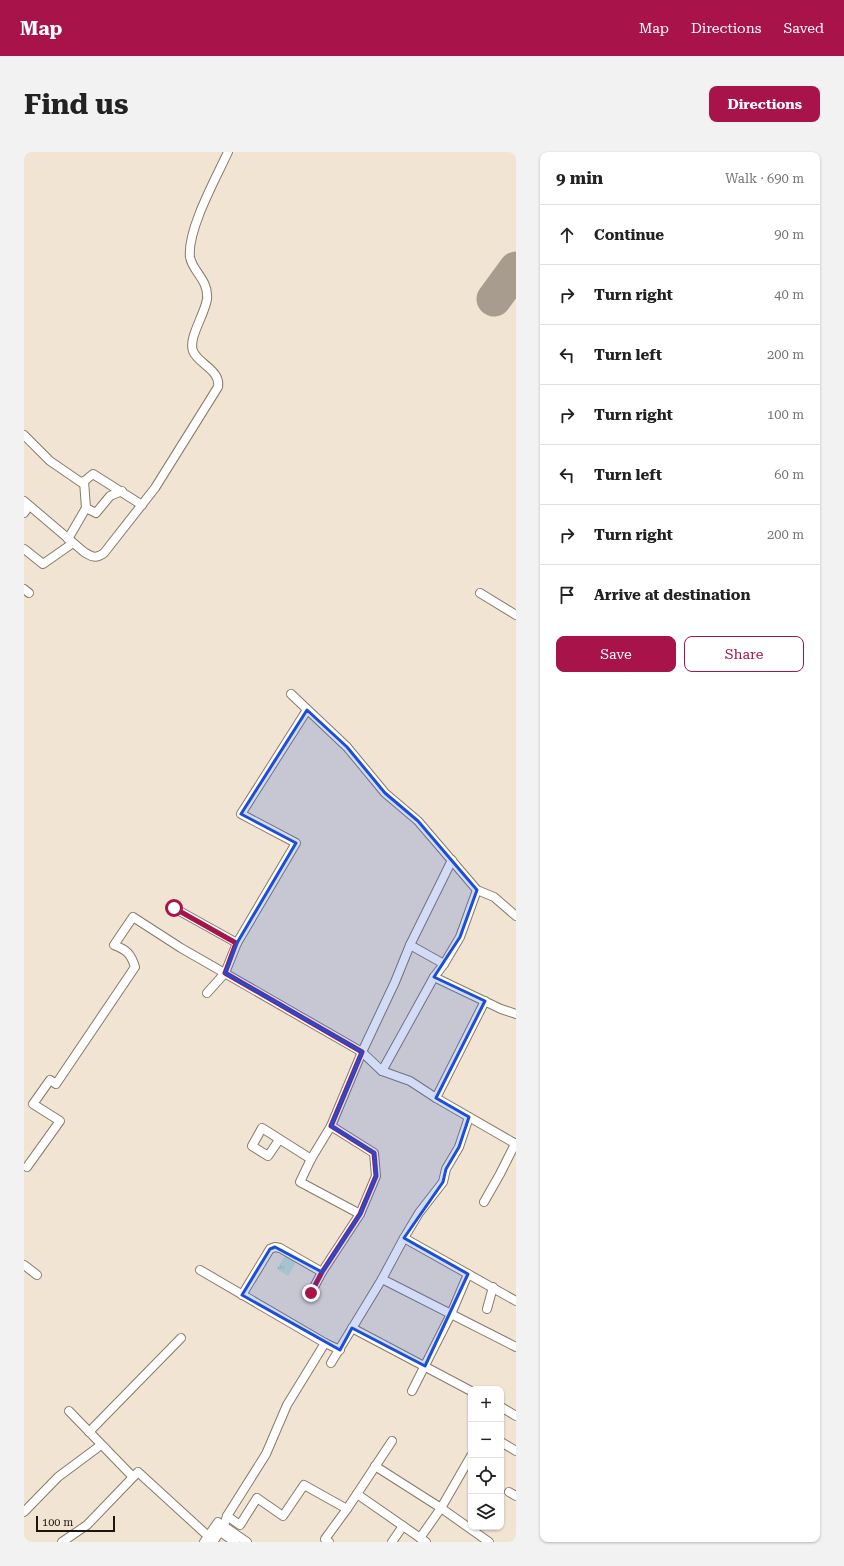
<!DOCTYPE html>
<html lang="en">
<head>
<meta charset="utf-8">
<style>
  :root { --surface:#fff; --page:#f2f2f2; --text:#222; --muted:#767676; --line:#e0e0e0; --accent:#a81349 }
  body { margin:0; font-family:"Roboto Serif",serif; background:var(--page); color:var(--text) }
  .controls { position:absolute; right:12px; bottom:12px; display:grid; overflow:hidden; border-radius:8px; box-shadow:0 1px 3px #0004 }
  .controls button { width:36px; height:36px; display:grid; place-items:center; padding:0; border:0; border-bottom:1px solid var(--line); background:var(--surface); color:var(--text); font:20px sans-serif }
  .scale { position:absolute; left:12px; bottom:10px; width:79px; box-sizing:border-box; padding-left:4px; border:2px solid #1b1610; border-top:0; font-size:11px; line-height:14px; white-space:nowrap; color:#1b1610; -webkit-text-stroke:3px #f2e4d2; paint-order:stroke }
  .stop { position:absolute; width:12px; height:12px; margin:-9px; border:3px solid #a81349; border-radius:50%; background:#fff }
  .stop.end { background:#a81349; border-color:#fff; box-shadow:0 1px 4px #0008 }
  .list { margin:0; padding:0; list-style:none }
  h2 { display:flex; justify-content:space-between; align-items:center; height:52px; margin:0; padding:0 16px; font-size:17px }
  h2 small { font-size:13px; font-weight:400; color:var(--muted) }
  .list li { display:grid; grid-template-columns:26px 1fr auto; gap:12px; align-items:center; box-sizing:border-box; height:60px; padding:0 16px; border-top:1px solid var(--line) }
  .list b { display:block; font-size:15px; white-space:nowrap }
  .list em { font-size:13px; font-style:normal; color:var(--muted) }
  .actions { display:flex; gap:8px; padding:12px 16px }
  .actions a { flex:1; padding:9px 0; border:1px solid var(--accent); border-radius:8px; text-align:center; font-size:14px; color:var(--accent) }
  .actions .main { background:var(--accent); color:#fff }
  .icon { flex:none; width:22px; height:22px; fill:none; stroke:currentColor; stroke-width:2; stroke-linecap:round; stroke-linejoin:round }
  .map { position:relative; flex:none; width:492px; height:1390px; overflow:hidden; border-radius:8px }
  header { display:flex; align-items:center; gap:24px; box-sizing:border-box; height:56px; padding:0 20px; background:var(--accent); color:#fff }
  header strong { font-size:19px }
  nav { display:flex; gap:22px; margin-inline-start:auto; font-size:14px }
  .intro { display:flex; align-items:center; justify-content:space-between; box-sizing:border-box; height:96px; padding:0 24px }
  h1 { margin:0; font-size:28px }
  .button { padding:10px 18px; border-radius:8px; background:var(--accent); color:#fff; font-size:14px; font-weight:700 }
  main { display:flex; gap:24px; padding:0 24px }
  aside { flex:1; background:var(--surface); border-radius:8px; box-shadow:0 1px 3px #0004 }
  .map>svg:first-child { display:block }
  .park { fill:url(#park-tufts) }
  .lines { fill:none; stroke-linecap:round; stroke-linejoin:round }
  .runway { stroke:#a89c8f; stroke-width:35 }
  .minor-casing { stroke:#877a6a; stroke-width:10 }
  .minor { stroke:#fff; stroke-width:8 }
  .route { stroke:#a81349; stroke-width:5 }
  .marked { fill:#1d4ed8; fill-opacity:0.2; stroke:#1d4ed8; stroke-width:3; stroke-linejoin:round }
</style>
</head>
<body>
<header>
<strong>Map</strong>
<nav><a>Map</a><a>Directions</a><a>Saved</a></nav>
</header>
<div class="intro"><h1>Find us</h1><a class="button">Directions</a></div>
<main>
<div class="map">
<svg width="492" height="1390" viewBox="0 0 492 1390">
  <defs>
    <pattern id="park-tufts" width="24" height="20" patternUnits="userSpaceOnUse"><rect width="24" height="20" fill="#c9e1cc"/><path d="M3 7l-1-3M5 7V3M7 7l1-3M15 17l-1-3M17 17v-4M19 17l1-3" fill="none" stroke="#acc0ae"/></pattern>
  </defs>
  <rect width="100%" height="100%" fill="#f2e4d2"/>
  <polygon class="park" points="261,1104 272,1110 264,1124 253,1117"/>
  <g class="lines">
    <polyline class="runway" points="470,147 492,117"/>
    <g class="minor-casing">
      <g id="minor">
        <polyline points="0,283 26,309 58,331 69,322 118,353"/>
        <polyline points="60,329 62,356 72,361 86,344 98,339"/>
        <path d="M0,349L60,400C68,405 72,407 80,401L131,336L194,235C197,218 174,212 169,199C164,186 181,162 183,147C185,128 168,119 166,105C163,78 192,26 204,0"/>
        <polyline points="0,361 5,354"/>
        <polyline points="44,387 62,356"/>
        <polyline points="0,397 19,412 49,391"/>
        <polyline points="0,437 5,441"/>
        <polyline points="456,441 492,463"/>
        <polyline points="267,542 323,595 361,641 394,669 453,738 470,745 492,764"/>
        <polyline points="150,756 213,791"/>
        <polyline points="386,793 420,812"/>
        <polyline points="410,825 477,857 492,862"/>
        <polyline points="183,841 201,821 213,791 272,691 217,662 283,558"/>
        <polyline points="358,919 410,825 420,812 436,785 453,738"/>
        <polyline points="412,946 461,849"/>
        <polyline points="255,988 244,1004 228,994 238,976 287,1007"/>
        <path d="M3,1015L36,969L9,952L26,928L32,932L111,815C107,802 103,798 90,793L109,765L157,796L338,900L358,919L386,929L412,946L492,992"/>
        <polyline points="460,1050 476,1022 491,992"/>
        <polyline points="336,1062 276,1030 287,1007 307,974 338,900 371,830 386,793 428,708"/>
        <polyline points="380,1086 395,1061 419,1030 422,1017 435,995 445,965"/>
        <polyline points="0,1113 13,1123"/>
        <polyline points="176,1118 301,1191 316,1198"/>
        <polyline points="358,1127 492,1195"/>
        <polyline points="287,1141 298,1120 336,1062 352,1024 350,1001 307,974"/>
        <polyline points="218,1143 246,1097 251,1095 256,1096 298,1120"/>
        <polyline points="463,1157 469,1135"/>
        <polyline points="328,1176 447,1239"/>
        <polyline points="307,1211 358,1127 380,1086 492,1149"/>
        <polyline points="388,1239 427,1162 444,1122"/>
        <polyline points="477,1255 492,1264"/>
        <polyline points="45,1259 109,1325"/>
        <polyline points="65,1280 157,1186"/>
        <polyline points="477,1290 492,1299"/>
        <polyline points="351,1314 417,1356 465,1390"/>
        <polyline points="485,1340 492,1344"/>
        <polyline points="333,1342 402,1390"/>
        <polyline points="0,1360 34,1325 77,1293"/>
        <polyline points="203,1364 216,1373 233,1346 259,1364 280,1333 323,1357 368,1289"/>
        <polyline points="192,1377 211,1390"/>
        <polyline points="396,1386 417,1356 447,1304"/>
        <polyline points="38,1390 63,1373 114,1320 184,1384"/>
        <polyline points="180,1390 194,1370 223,1390"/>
        <polyline points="189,1390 200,1374 203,1364 242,1302 263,1253 301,1191"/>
        <polyline points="305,1390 301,1387 323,1357"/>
        <polyline points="368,1390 379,1374"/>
      </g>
    </g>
    <use href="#minor" class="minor"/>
  </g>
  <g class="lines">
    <polyline class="route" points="150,756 212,791 201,821 338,900 307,974 350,1001 352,1024 336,1062 298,1120 287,1141"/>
  </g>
  <path class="marked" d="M283,558L323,595L361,641L394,669L453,738L436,785L410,825L461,849L412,946L445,965L435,995L422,1017L419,1030L380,1086L444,1122L401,1214L328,1176L316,1198L218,1143L246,1097L251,1095L298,1120L336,1062L352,1024L350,1001L307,974L338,900L201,821L213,791L272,691L217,662Z"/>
</svg>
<div class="controls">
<button>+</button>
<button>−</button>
<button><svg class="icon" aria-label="locate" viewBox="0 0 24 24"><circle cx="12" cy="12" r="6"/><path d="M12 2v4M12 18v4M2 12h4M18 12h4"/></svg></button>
<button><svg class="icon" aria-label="layers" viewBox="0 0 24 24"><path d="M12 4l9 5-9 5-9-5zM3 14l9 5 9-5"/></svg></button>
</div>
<div class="scale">100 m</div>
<div class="stop" style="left:150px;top:756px"></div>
<div class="stop end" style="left:287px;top:1141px"></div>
</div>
<aside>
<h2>9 min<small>Walk · 690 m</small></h2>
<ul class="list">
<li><svg class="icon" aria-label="ahead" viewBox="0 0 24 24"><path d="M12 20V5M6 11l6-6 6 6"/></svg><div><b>Continue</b></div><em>90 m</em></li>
<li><svg class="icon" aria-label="right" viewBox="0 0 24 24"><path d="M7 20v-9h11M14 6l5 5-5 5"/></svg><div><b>Turn right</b></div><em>40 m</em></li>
<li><svg class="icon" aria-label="left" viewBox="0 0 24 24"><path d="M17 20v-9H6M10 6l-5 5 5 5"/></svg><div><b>Turn left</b></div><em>200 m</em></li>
<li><svg class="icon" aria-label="right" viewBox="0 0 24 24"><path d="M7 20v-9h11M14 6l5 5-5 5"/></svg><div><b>Turn right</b></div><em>100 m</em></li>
<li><svg class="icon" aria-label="left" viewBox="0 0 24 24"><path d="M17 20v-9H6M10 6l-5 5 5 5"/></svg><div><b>Turn left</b></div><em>60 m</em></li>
<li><svg class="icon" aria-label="right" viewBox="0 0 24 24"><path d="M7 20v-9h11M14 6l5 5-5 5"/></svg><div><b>Turn right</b></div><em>200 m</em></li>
<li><svg class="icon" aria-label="arrive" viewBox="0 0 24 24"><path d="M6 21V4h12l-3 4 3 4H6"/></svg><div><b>Arrive at destination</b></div></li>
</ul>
<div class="actions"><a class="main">Save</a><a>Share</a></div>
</aside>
</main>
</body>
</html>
